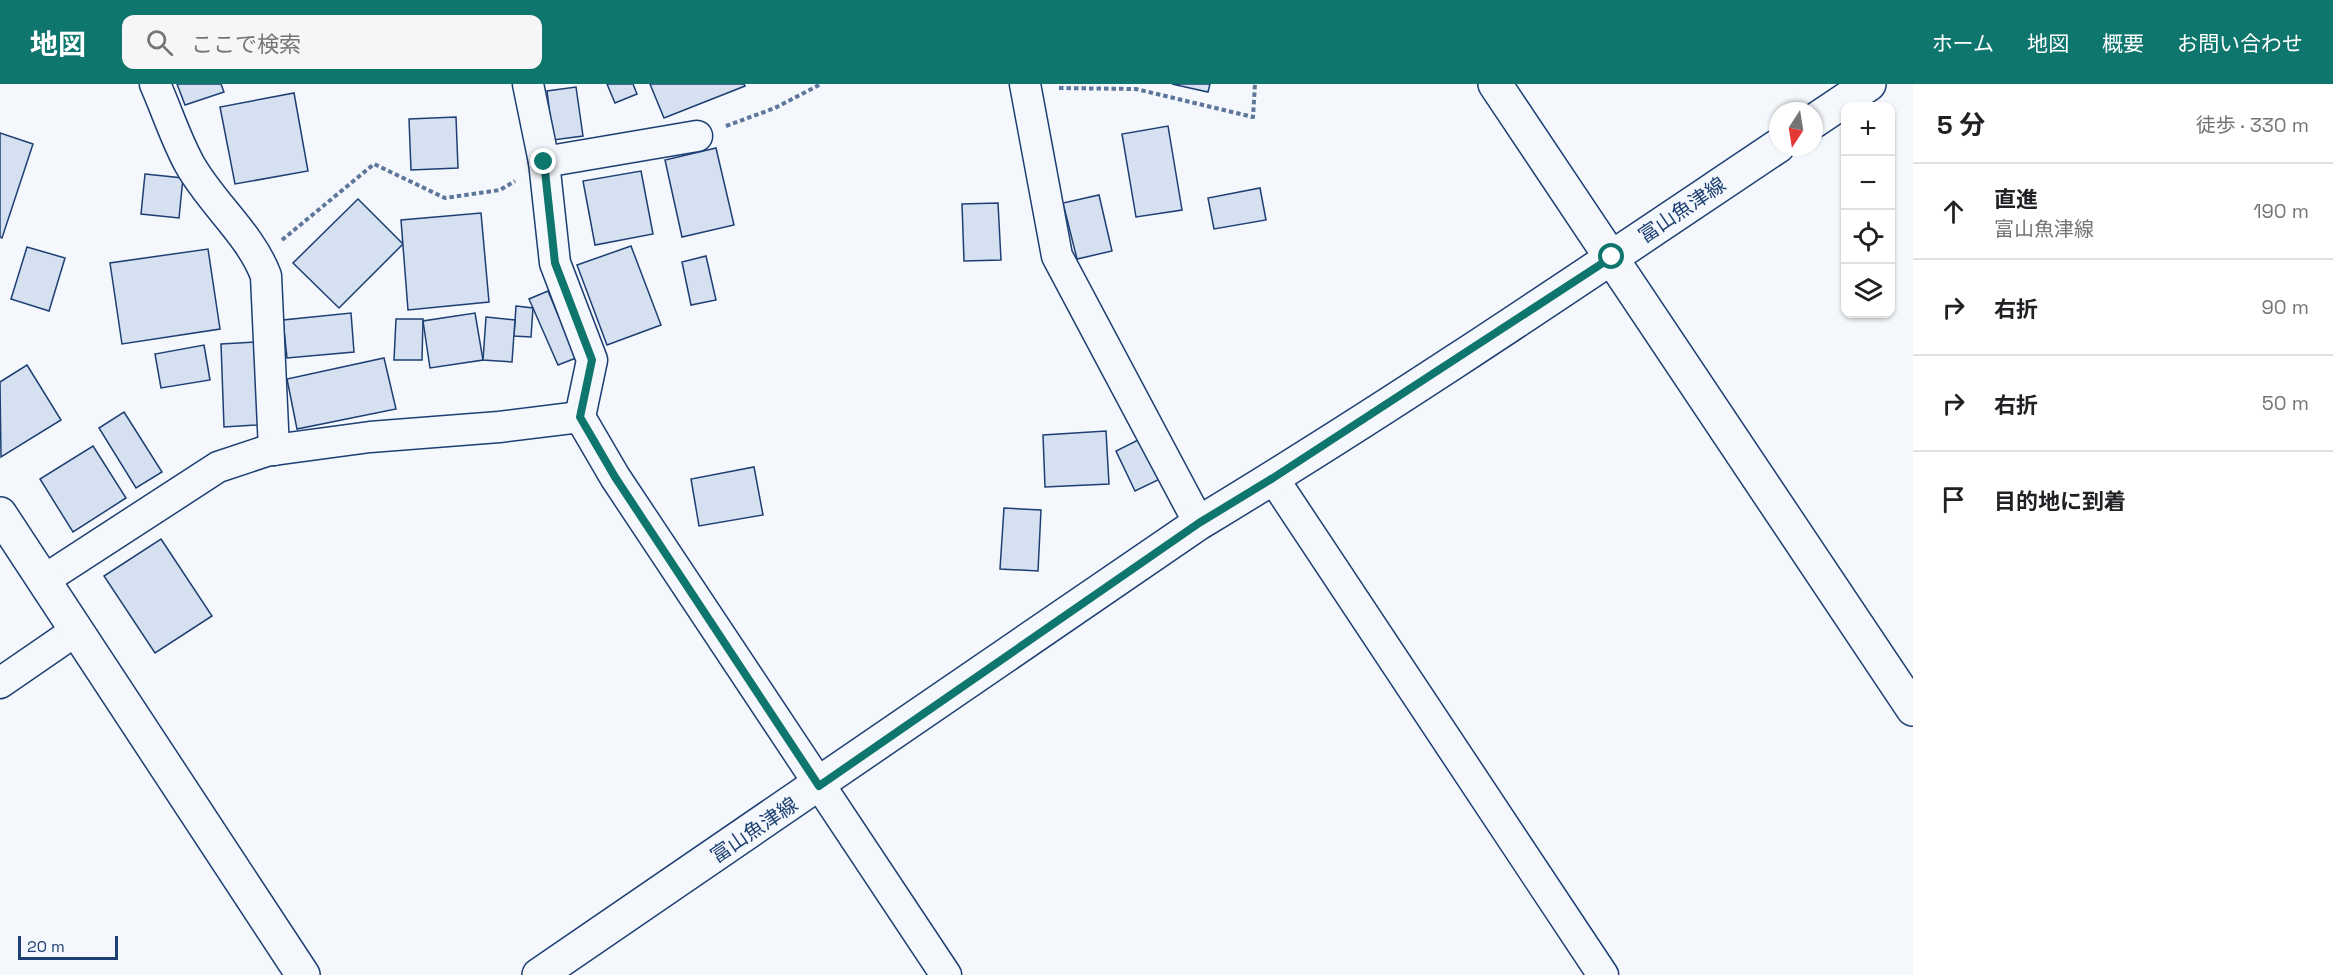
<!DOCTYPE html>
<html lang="ja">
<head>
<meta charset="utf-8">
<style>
  :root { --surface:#fff; --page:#f6f6f6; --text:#202124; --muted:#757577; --line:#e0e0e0; --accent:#0f766e }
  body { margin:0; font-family:"Space Grotesk","Noto Sans JP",sans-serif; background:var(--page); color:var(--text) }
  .controls { position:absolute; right:18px; top:18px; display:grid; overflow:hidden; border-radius:12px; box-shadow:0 2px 4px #0004 }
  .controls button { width:54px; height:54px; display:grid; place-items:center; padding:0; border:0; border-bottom:2px solid var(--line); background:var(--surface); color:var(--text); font:30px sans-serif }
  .compass { position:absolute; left:1769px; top:18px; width:54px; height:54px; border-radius:50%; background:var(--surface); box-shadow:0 2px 4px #0004; rotate:192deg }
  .scale { position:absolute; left:18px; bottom:15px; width:100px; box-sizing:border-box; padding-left:6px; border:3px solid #1d3f73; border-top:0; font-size:16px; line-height:21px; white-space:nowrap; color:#1d3f73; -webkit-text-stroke:4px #f4f7fb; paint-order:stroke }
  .stop { position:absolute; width:18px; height:18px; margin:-14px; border:4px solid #0f766e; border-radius:50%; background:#fff }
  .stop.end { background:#0f766e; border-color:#fff; box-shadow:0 2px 6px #0008 }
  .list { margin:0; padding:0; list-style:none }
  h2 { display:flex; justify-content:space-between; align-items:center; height:78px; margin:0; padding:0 24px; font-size:26px }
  h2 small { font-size:20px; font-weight:400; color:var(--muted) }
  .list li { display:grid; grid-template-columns:39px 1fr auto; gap:18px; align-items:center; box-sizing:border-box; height:96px; padding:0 24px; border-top:2px solid var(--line) }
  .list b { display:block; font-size:22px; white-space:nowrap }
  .list p { margin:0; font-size:20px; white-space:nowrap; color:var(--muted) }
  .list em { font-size:20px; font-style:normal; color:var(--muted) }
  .icon { flex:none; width:33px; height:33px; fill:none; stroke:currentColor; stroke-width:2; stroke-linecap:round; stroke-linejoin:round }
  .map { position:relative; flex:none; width:1913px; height:891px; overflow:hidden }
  header { display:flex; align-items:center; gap:36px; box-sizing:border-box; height:84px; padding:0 30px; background:var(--accent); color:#fff }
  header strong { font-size:28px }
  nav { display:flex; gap:33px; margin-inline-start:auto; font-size:21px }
  .search { width:420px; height:54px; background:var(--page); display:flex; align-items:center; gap:15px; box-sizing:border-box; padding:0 21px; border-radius:12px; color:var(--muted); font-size:22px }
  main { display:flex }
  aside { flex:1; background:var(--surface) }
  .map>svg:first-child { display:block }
  .building { fill:#d5e0f0; stroke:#1d3f73; stroke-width:1.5 }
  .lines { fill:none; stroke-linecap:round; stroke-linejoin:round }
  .street-casing { stroke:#1d3f73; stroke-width:33 }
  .secondary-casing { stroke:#1d3f73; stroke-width:36 }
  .primary-casing { stroke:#1d3f73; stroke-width:36 }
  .path { stroke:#5e769c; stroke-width:4; stroke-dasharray:4.5 3; stroke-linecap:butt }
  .street { stroke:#f4f7fb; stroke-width:30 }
  .secondary { stroke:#f4f7fb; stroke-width:33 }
  .primary { stroke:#f4f7fb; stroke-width:33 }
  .route { stroke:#0f766e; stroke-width:8 }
  .labels { text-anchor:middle; stroke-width:4.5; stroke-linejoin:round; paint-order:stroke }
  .street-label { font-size:20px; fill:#1d3f73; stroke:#f4f7fb }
</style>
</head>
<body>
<header>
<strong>地図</strong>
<div class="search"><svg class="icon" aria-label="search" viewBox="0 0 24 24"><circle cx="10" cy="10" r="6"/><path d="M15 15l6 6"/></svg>ここで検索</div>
<nav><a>ホーム</a><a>地図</a><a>概要</a><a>お問い合わせ</a></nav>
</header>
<main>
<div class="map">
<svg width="1913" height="891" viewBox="0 0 1913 891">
  <rect width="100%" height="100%" fill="#f4f7fb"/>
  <g class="building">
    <polygon points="177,0 221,0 224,8 185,21"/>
    <polygon points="607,0 633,0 637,10 615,19"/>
    <polygon points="650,0 744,0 745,2 664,34"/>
    <polygon points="1172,0 1210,0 1208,8"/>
    <polygon points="576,3 583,52 553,56 547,7"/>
    <polygon points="294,9 308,87 235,100 220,23"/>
    <polygon points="456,33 458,84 411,86 409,35"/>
    <polygon points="1168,42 1182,126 1136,133 1122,50"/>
    <polygon points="0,49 33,60 2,154 0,153"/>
    <polygon points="716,64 734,141 682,153 665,76"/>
    <polygon points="641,87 653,150 595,161 583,97"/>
    <polygon points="145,90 183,94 179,134 141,130"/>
    <polygon points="1260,104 1266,136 1214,145 1208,114"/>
    <polygon points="1099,111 1112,167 1077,175 1063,119"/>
    <polygon points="358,115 403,160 339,224 293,179"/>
    <polygon points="998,119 1001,176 964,177 962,120"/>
    <polygon points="481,129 489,218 408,226 401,136"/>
    <polygon points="631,162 661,241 607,261 577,181"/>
    <polygon points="27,163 65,174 49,227 11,215"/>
    <polygon points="208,165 220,245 122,260 110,179"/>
    <polygon points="706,172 716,216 691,221 682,178"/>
    <polygon points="548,207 576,274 558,281 529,215"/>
    <polygon points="516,222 533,224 531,253 514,252"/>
    <polygon points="351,229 354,268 287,274 283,236"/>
    <polygon points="475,229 483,276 430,284 423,237"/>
    <polygon points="486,233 515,236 512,278 483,276"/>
    <polygon points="396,235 423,235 422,276 394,276"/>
    <polygon points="256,258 258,341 224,343 221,260"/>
    <polygon points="204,261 210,296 161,304 155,270"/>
    <polygon points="384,274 396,325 297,345 287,295"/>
    <polygon points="27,281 61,336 1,373 0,298"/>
    <polygon points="124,328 162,388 136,404 99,344"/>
    <polygon points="1106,347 1109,400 1045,403 1043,351"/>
    <polygon points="1140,355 1160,395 1135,407 1116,367"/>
    <polygon points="93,362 126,414 73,448 40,395"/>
    <polygon points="754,383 763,431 699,442 691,395"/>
    <polygon points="1004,424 1041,426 1038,487 1000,485"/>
    <polygon points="161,455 212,532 155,569 104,492"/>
  </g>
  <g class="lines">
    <g class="street-casing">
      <g id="street">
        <path d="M155,0C167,27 176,56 190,81C212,120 251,151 266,192L274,366"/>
        <polyline points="528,0 544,78 555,179 592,276 580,333 615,393 946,891"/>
        <polyline points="1025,0 1057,172 1199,439"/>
        <polyline points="544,78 697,52"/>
        <polyline points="1273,394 1603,891"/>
        <polyline points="44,496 218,383 266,367 370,353 499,343 580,333"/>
        <polyline points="0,599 77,546"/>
      </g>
    </g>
    <g class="secondary-casing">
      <g id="secondary">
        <polyline points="1495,0 1913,625"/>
        <polyline points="0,430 303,891"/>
      </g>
    </g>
    <g class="primary-casing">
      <g id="primary">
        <polyline points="1814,37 1869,0"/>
        <path d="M539,891L1199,439C1396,320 1587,190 1778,62"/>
      </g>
    </g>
    <g class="path">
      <polyline points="1059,4 1136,5 1253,33 1255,0"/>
      <polyline points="726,42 775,24 821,0"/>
      <polyline points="282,156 374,80 445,114 500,106 515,97"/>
    </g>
    <use href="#street" class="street"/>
    <use href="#secondary" class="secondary"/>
    <use href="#primary" class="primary"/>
  </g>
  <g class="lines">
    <polyline class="route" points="544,78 555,179 592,276 580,333 615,393 819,702 1199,439 1273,394 1612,173"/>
  </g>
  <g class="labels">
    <g class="street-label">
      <text transform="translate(1682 126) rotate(-34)" y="7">富山魚津線</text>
      <text transform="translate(754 746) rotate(-34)" y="7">富山魚津線</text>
    </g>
  </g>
</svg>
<div class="controls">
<button>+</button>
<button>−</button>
<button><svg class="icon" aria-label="locate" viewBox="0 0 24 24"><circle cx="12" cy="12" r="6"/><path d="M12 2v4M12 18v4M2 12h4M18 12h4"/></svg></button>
<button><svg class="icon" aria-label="layers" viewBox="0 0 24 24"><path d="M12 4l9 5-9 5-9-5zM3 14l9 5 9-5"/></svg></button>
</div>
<svg class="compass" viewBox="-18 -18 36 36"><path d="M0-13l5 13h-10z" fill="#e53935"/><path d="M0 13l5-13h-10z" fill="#757577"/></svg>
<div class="scale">20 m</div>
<div class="stop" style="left:1612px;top:173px"></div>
<div class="stop end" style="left:544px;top:78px"></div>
</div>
<aside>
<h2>5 分<small>徒歩 · 330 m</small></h2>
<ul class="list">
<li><svg class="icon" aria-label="ahead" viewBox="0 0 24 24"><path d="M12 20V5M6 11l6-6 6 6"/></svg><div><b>直進</b><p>富山魚津線</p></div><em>190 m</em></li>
<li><svg class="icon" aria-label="right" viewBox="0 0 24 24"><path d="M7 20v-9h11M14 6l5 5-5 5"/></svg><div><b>右折</b></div><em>90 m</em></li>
<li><svg class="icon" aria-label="right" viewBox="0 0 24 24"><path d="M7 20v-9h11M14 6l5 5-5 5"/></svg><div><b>右折</b></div><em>50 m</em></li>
<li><svg class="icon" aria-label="arrive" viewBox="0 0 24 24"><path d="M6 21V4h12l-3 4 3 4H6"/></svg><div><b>目的地に到着</b></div></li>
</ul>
</aside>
</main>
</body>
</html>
